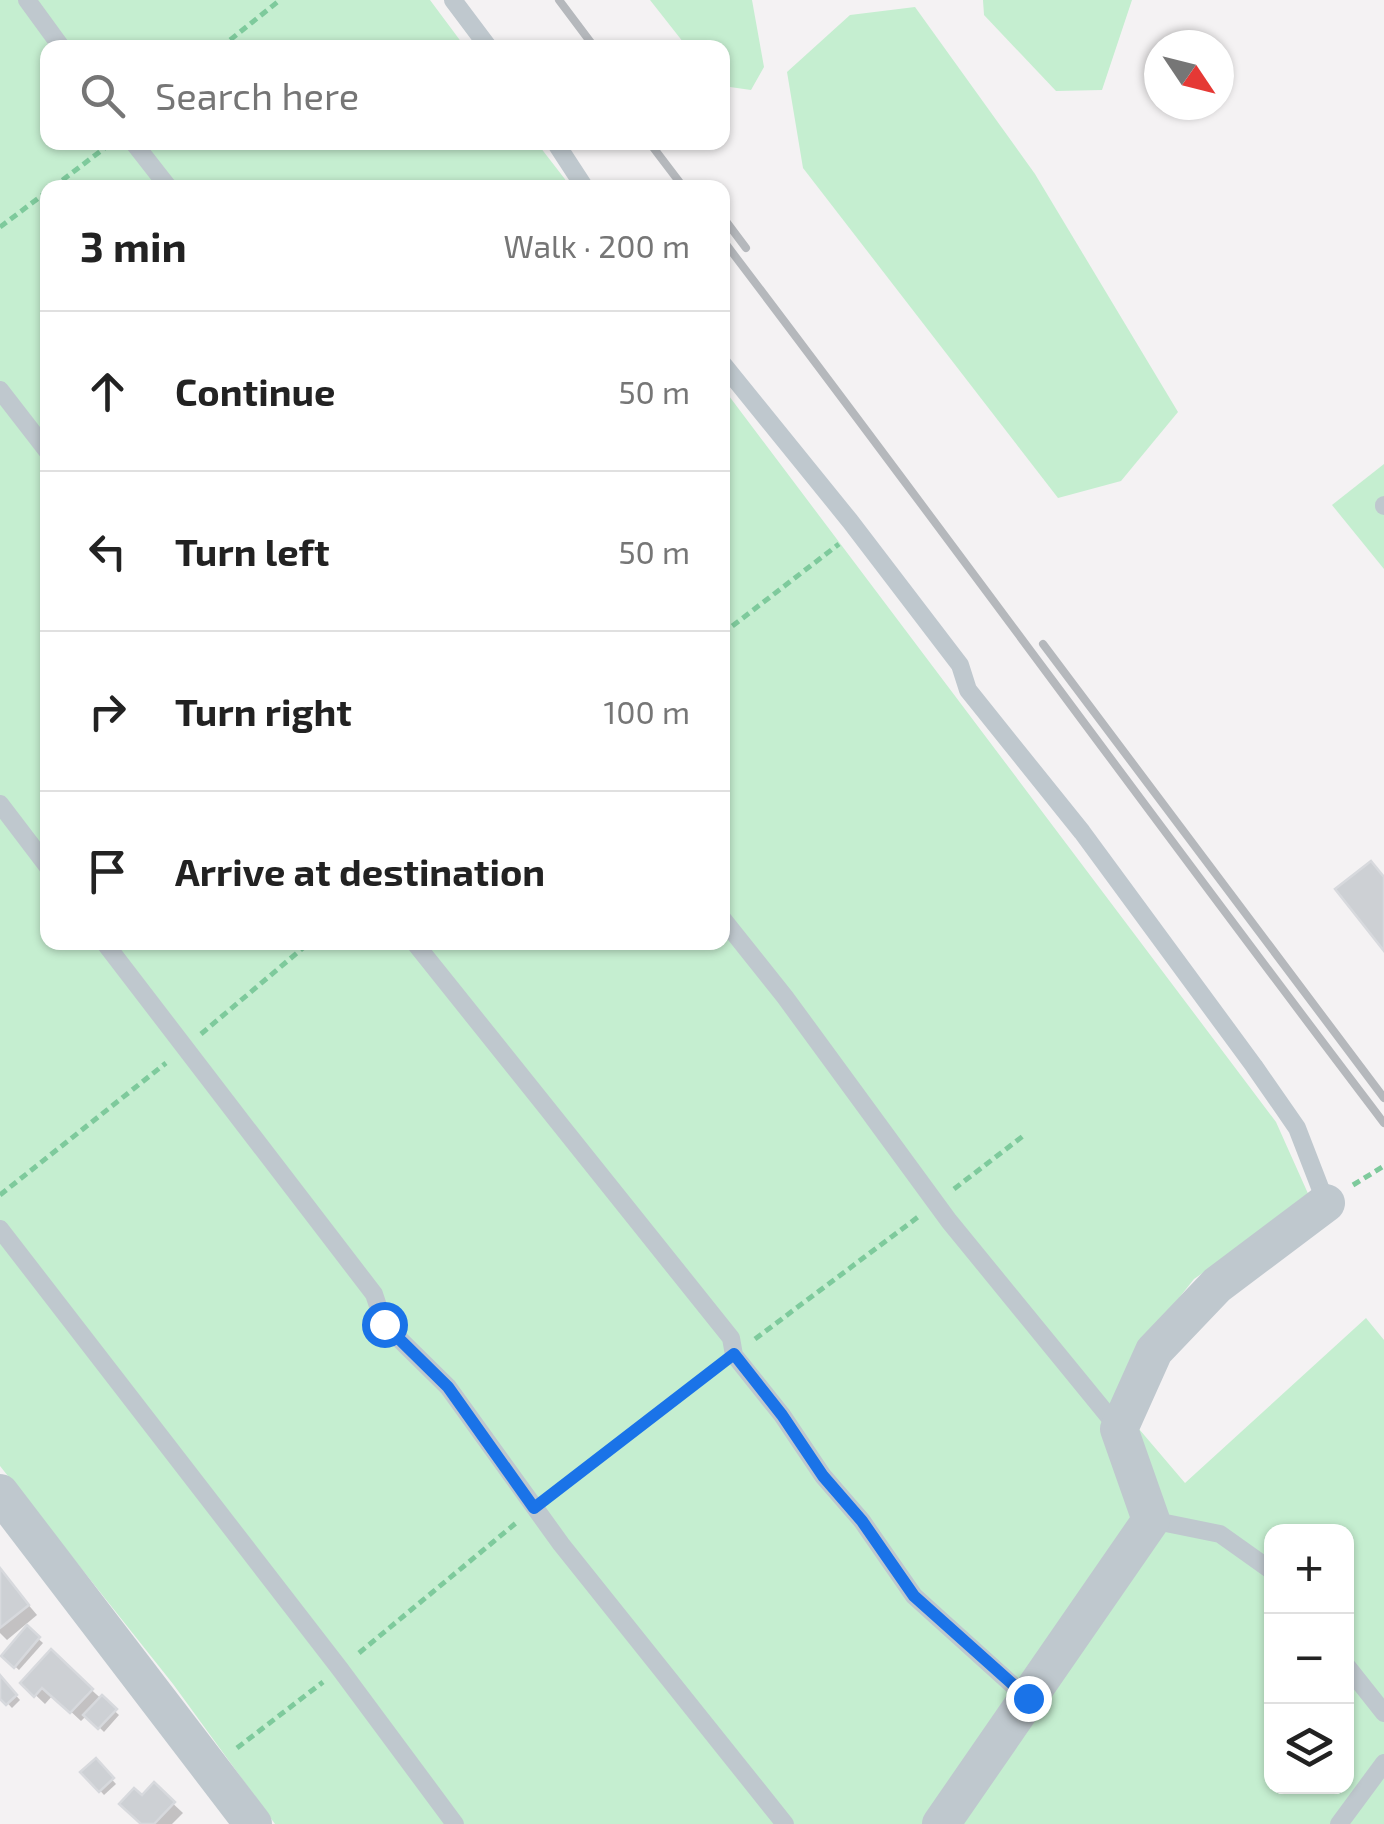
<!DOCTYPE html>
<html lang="en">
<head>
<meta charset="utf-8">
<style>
  :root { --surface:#fff; --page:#f6f6f6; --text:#222; --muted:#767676; --line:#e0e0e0 }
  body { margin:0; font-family:"Exo 2",sans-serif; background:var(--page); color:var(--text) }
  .controls { position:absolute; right:30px; bottom:30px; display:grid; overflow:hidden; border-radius:20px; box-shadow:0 2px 8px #0004 }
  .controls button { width:90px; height:90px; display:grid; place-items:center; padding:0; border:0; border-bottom:2px solid var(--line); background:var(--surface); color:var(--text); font:50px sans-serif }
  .compass { position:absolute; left:1144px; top:30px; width:90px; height:90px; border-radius:50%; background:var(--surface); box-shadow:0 2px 8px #0004; rotate:125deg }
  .stop { position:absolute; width:30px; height:30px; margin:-22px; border:8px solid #1a73e8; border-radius:50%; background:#fff }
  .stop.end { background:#1a73e8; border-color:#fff; box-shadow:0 2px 10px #0008 }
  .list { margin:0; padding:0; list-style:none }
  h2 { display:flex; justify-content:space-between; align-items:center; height:130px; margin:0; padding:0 40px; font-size:42px }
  h2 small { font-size:32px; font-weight:400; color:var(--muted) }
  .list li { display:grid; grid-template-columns:65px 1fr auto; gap:30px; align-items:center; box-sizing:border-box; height:160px; padding:0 40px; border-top:2px solid var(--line) }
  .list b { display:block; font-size:38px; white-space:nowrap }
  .list em { font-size:32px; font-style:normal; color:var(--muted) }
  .icon { flex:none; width:55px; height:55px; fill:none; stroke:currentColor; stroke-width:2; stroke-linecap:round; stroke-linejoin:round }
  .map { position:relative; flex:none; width:1384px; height:1824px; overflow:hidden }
  .search { position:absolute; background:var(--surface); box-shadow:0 2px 8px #0004; left:40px; top:40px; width:690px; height:110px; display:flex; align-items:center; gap:25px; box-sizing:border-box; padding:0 35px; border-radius:20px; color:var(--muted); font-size:38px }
  .panel { position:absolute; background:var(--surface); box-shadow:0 2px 8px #0004; left:40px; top:180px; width:690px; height:770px; border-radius:20px }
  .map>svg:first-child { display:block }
  .green { fill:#c5eed0; fill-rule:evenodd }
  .shadow { fill:#0003 }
  .building { fill:#cdd0d4; stroke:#d7d9dd; stroke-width:2.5 }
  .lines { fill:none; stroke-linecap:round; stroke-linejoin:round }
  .path { stroke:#7eca9c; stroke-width:5; stroke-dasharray:8 5; stroke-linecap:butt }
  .lane { stroke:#bfc8ce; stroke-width:18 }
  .street { stroke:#bfc8ce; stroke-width:38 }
  .rail { stroke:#b5b8bc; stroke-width:8 }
  .route { stroke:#1a73e8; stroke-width:12 }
</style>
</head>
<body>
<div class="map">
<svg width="1384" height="1824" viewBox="0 0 1384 1824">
  <rect width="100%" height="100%" fill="#f4f2f3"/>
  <g class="green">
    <path d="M0,0H430L465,47L48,48V142L537,143L571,187L48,188V942H722L723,388L1276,1122L1310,1198L1194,1279L1129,1361L1116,1402L1185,1483L1366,1318L1384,1340V1824H275L173,1684L0,1466ZM1272,1532H1346V1786H1272Z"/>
    <polygon points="650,0 752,0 764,67 751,90 723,86 722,48 687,47"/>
    <polygon points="983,0 1132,0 1102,90 1056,91 984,15"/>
    <polygon points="915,7 1035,174 1178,412 1121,481 1058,498 803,168 787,72 850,15"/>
    <polygon points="1384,464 1384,569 1332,505"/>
  </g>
  <g class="shadow">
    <polygon points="0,1571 37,1615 7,1640 0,1633"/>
    <polygon points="27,1629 43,1643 19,1670 4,1656"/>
    <polygon points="51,1653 119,1715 104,1732 87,1715 81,1721 53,1695 45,1704 23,1683"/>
    <polygon points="0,1678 20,1700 12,1708 0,1695"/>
    <polygon points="96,1762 116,1784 104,1795 84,1772"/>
    <polygon points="154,1786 183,1813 172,1824 144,1824 142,1799"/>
  </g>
  <g class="building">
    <polygon points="1371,861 1384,877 1384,951 1335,889"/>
    <polygon points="0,1568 29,1605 0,1628"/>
    <polygon points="27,1625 40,1637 14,1668 1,1656"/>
    <polygon points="51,1649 93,1689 70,1713 42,1688 34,1697 20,1683"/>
    <polygon points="0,1675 17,1695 6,1705 0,1699"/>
    <polygon points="102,1695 117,1709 98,1729 83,1715"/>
    <polygon points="96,1758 114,1778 99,1792 80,1772"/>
    <polygon points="154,1782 175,1802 154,1824 141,1824 119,1804 134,1788 142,1795"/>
  </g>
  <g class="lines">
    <g class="path">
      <polyline points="220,48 280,0"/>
      <polyline points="52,188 110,144"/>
      <polyline points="0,227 48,191"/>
      <polyline points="722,634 839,544"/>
      <polyline points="201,1034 310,942"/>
      <polyline points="1353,1185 1384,1166"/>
      <polyline points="954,1189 1023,1136"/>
      <polyline points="0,1195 166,1063"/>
      <polyline points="755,1339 918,1217"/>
      <polyline points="552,1494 714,1370"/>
      <polyline points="359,1653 516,1523"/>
      <polyline points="237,1748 323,1682"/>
    </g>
    <g class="lane">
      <polyline points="27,0 62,48"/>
      <polyline points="453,0 489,48"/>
      <polyline points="133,142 169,188"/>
      <polyline points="555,142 585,188"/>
      <polyline points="722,363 850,521 960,665 968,690 1082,832 1254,1066 1297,1128 1326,1203"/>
      <polyline points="0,390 48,452"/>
      <polyline points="1384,505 1384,506"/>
      <polyline points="0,804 48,867"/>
      <polyline points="722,918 785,997 949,1221 1119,1429"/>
      <polyline points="104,942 374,1294 384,1324 448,1387 561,1544 785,1824"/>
      <polyline points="414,942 731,1338 734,1355 782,1415 823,1476 862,1521 914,1596 1027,1698"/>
      <polyline points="0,1229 340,1669 455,1824"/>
      <polyline points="1151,1520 1220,1534 1272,1571"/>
      <polyline points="1346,1665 1384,1713"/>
      <polyline points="1339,1824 1384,1763"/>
    </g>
    <g class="street">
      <polyline points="0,1493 253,1824"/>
      <polyline points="941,1824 1151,1520 1119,1429 1154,1351 1217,1285 1326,1203"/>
    </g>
    <g class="rail">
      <polyline points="559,0 595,48"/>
      <polyline points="649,142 684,188"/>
      <polyline points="722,216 746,248"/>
      <path d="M722,239C945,532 1161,830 1384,1123"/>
      <polyline points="1043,644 1384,1098"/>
    </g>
  </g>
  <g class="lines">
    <polyline class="route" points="384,1324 448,1387 534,1508 734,1354 782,1415 823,1476 862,1521 914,1596 1028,1698"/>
  </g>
</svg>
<div class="controls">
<button>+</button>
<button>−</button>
<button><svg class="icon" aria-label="layers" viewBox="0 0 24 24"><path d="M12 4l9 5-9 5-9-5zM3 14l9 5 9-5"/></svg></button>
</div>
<svg class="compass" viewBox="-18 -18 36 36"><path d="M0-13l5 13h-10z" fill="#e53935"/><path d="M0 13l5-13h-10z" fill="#767676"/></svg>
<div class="stop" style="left:384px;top:1324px"></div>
<div class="stop end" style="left:1028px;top:1698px"></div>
<div class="search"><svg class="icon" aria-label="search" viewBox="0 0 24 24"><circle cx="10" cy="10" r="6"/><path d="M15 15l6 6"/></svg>Search here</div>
<section class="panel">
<h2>3 min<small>Walk · 200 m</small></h2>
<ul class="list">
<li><svg class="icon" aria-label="ahead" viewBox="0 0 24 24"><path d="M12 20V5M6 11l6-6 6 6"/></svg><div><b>Continue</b></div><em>50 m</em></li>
<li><svg class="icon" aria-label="left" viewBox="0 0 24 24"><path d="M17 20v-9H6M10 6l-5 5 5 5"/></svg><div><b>Turn left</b></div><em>50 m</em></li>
<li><svg class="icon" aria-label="right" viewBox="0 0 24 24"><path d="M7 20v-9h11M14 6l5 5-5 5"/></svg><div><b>Turn right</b></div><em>100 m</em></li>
<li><svg class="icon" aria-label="arrive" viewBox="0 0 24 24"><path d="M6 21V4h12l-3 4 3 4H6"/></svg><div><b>Arrive at destination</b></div></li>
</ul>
</section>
</div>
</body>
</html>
